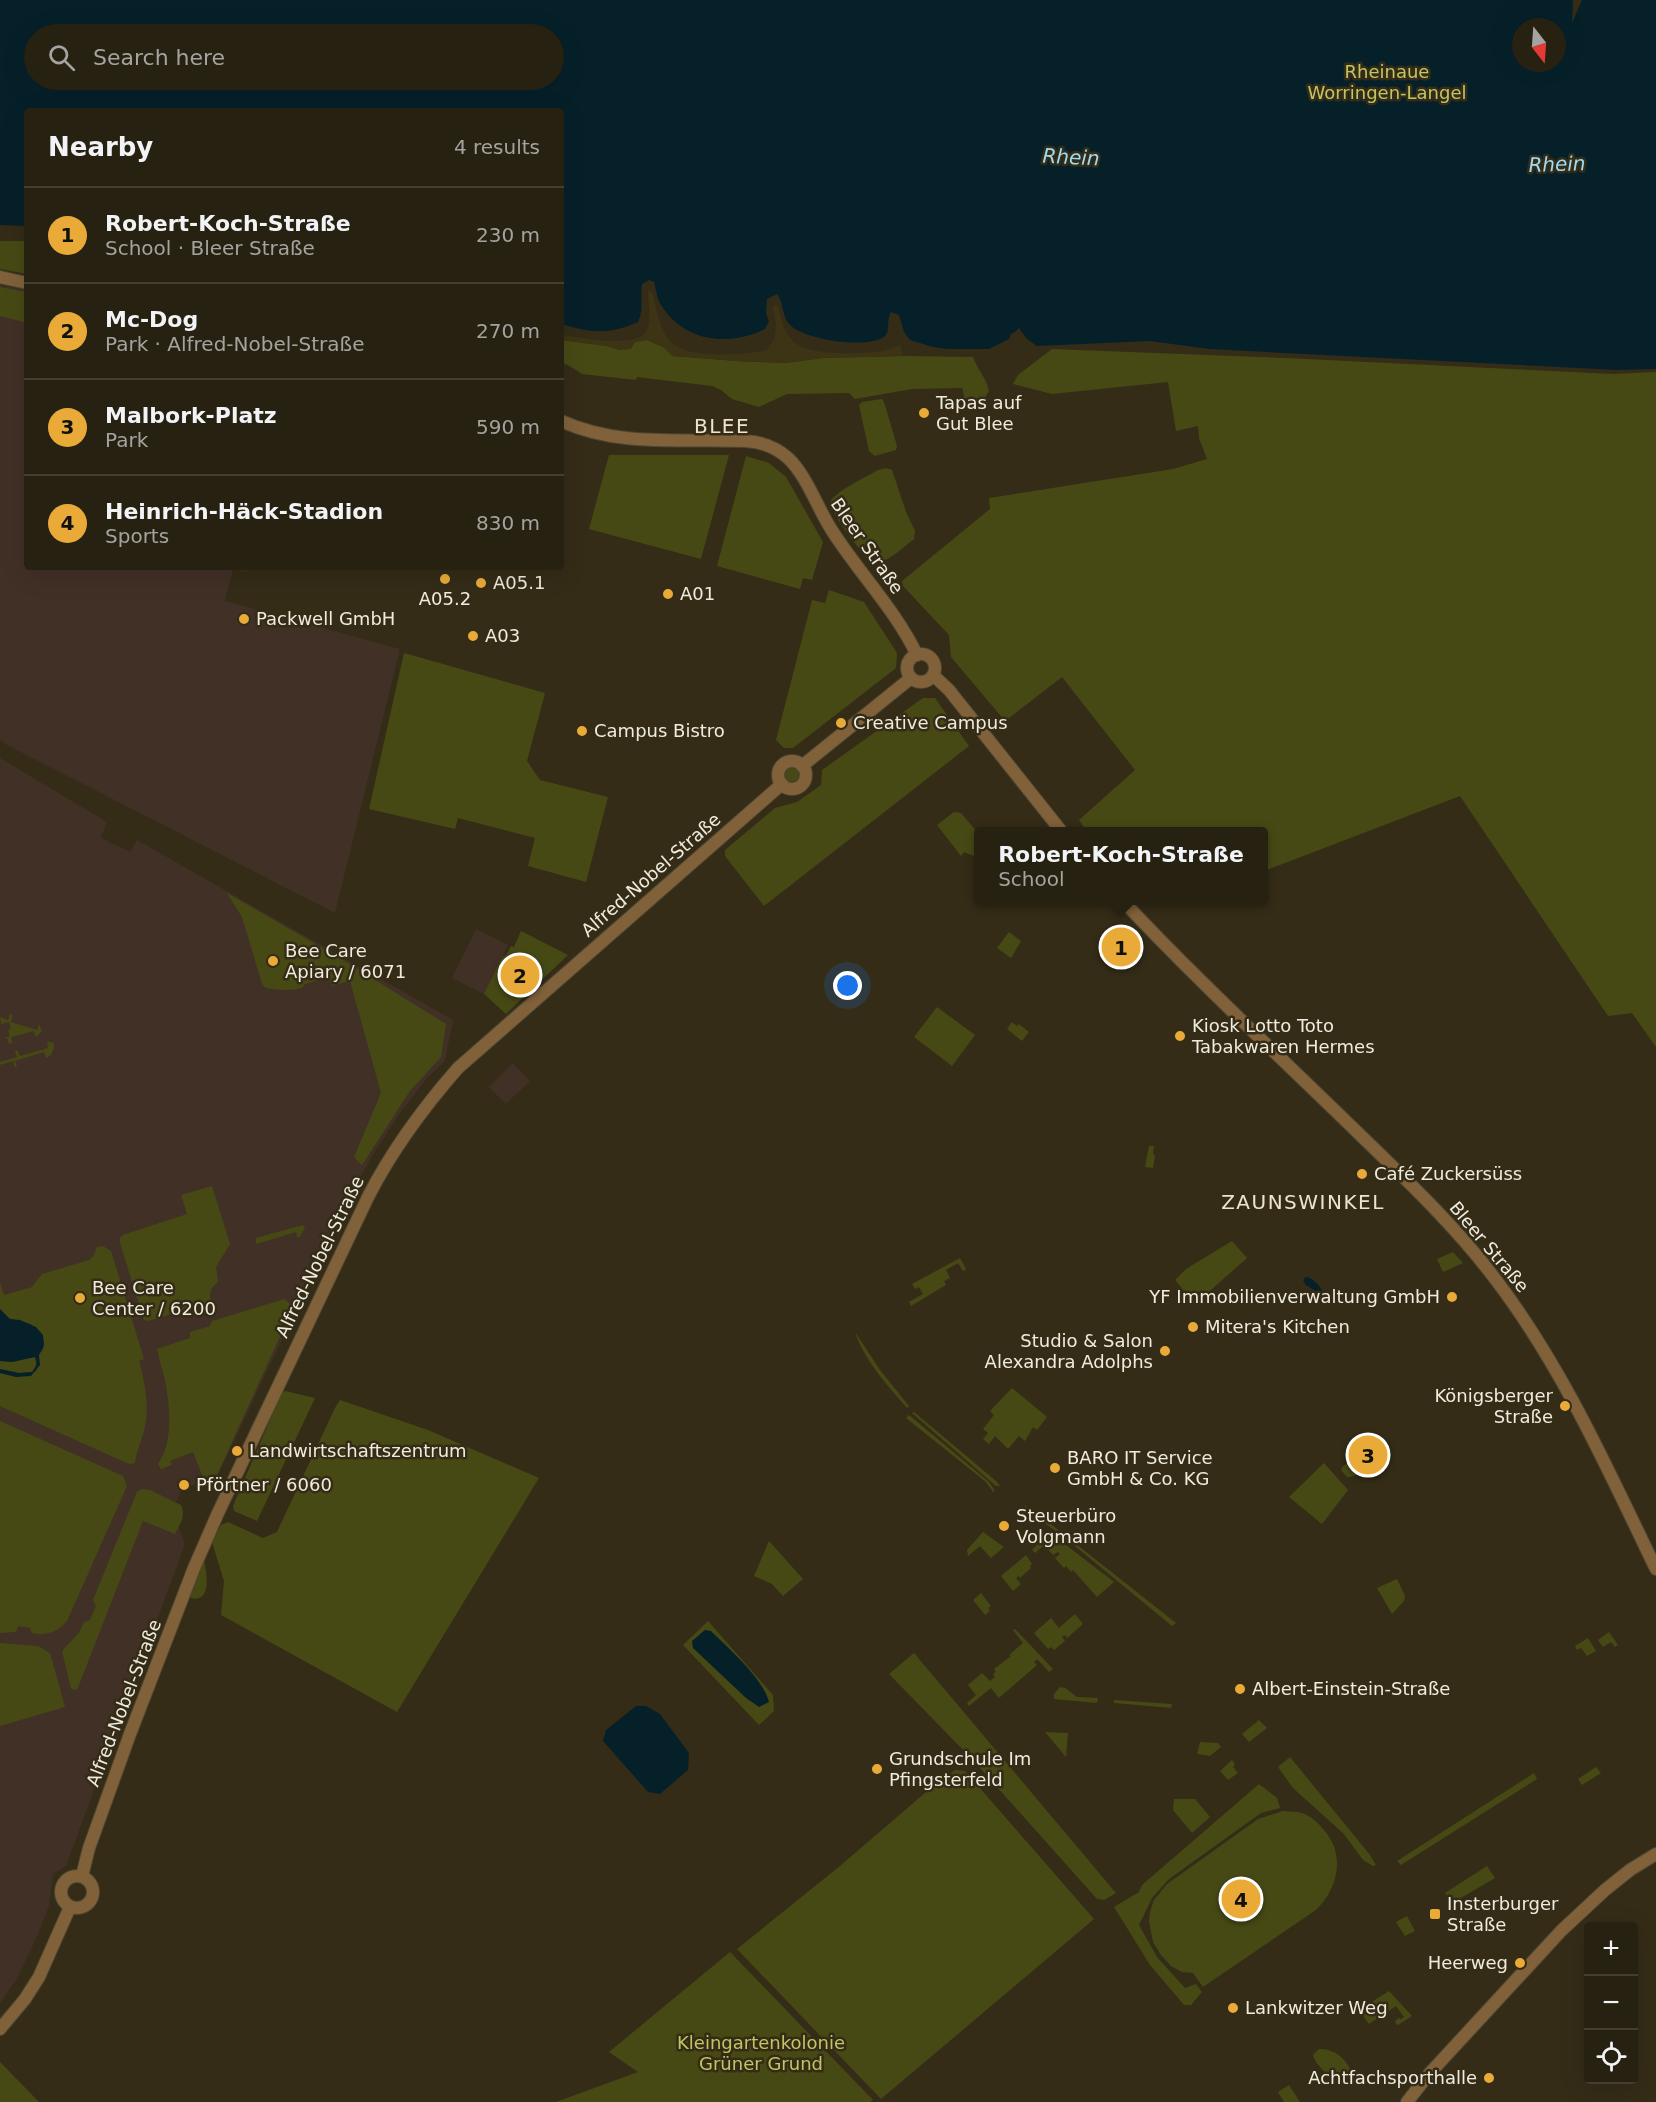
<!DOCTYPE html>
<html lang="en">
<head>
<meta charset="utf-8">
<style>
  :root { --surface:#272111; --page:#332e1f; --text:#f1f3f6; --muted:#a4a39f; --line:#433e31; --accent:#e9aa38 }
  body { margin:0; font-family:"DejaVu Sans",sans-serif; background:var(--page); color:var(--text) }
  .controls { position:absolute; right:18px; bottom:18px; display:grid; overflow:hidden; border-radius:6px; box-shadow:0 6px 24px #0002 }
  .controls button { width:54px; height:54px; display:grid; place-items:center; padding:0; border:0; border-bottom:2px solid var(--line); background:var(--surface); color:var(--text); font:30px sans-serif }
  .compass { position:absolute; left:1512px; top:18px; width:54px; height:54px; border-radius:50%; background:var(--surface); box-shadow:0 6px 24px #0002; rotate:163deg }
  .you { position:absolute; left:848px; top:986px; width:21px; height:21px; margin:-15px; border:4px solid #fff; border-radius:50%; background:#1a73e8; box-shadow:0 0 0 9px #1a73e833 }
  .badge { display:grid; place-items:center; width:39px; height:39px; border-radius:50%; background:var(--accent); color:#111; font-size:20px; font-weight:700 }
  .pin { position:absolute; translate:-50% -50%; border:3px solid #fff; box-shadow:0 2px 6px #0006 }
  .popup { position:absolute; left:974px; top:827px; width:294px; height:78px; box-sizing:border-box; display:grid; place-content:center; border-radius:6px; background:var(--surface); filter:drop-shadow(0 2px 4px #0005); font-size:20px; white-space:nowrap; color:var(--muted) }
  .popup b { font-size:22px; color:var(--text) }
  .popup::after { content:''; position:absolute; left:50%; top:100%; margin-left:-12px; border:12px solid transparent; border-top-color:var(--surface) }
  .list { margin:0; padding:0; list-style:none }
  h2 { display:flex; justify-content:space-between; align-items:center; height:78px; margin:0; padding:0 24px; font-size:26px }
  h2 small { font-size:20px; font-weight:400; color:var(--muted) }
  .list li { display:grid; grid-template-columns:39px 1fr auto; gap:18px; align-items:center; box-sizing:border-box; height:96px; padding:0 24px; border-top:2px solid var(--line) }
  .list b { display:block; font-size:22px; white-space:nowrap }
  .list p { margin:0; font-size:20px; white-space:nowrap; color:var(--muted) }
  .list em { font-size:20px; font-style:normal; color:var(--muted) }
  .icon { flex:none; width:33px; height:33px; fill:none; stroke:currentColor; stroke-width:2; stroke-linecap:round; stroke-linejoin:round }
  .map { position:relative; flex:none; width:1656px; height:2102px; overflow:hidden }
  .search { position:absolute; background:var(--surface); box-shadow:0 6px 24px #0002; left:24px; top:24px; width:540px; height:66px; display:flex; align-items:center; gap:15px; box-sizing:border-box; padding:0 21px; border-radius:33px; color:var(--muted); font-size:22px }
  .panel { position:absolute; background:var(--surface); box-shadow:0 6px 24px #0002; left:24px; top:108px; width:540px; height:462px; border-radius:6px }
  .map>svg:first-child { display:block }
  .industrial { fill:#413026 }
  .green { fill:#474915 }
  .sand { fill:#3c3414 }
  .water { fill:#06202a; fill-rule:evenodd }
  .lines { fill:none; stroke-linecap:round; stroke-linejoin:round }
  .tertiary-casing { stroke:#4e4733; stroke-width:14 }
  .tertiary { stroke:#81613a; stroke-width:12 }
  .poi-dot { fill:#e9aa38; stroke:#342c17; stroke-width:2 }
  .labels { text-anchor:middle; stroke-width:5; stroke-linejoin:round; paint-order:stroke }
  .park-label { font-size:18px; fill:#c1c563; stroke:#342c17 }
  .poi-label { font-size:18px; fill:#efebdd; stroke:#342c17; text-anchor:start }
  .street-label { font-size:18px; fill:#efebdd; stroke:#342c17 }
  .water-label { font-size:20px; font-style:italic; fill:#9ddcf6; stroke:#342c17 }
  .neighbourhood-label { font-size:20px; letter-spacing:1.5px; fill:#ede4ca; stroke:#342c17 }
</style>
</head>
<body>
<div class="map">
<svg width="1656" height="2102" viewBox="0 0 1656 2102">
  <rect width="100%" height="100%" fill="#342c17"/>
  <g class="industrial">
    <polygon points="0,285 27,290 27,567 248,567 247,572 233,569 225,601 400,649 335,913 7,745 0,740"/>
    <polygon points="0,758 107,822 101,837 109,842 130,852 137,840 453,1020 445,1061 427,1078 398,1116 372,1156 348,1200 218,1475 182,1490 176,1502 171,1500 170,1504 185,1544 66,1866 53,1874 49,1906 35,1941 16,1980 0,2003"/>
    <polygon points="476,929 508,945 484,994 452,978"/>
    <polygon points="513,1063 530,1081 506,1104 489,1087"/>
  </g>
  <g class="green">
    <polygon points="27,241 27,274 0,269 0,241"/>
    <polygon points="0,287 27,292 27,323 0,316"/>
    <path d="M561,340L607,346L620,350L635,342L647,340L663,347L673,356L737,361L785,363L823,358L903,356L973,357C978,371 986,377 989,391L982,402L966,403L962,388L912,389L855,399L849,393L787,394L759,407L732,399L721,390L712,386L637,377L636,380L582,374L568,365L561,363Z"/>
    <polygon points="1052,349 1286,358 1613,374 1656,372 1656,1047 1632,1013 1608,1016 1460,796 1264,871 1264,832 1087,831 1079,820 1135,770 1062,677 1005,721 951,657 949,635 903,586 902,581 990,509 989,498 1173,469 1207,459 1199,438 1198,426 1176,431 1168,382 1052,394 1013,384 1018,375"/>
    <polygon points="882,399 884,402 897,446 896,450 875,456 869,451 859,405 862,402"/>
    <polygon points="609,455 729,455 701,559 589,529"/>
    <polygon points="746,456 769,463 786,477 823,542 812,580 803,578 800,589 717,566"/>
    <path d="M886,468L892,470L906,512L915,531L914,539C902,548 887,564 871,563C863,553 827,511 831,501C836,491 868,476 878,470Z"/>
    <polygon points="829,590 864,602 897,653 896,668 793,748 784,748 776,740 812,600 825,603"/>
    <polygon points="404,653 545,693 527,761 540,780 608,797 586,882 528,866 535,838 458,818 455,829 369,809"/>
    <polygon points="923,698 935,698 969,746 764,906 725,856 725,850 775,808 797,802 821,785 822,770"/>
    <circle cx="792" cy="775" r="7"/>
    <polygon points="954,812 961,813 978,833 978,860 974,856 964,852 961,856 937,825"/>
    <path d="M227,893L343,960L446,1024L441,1057L410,1091L362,1165L354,1157L381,1093L350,981L332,986L329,977L305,984L302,988C291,991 277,990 266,988L262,984L242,917Z"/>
    <polygon points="521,931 568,955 506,1014 484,994 502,957 506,955 511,946 514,947"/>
    <polygon points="1009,932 1021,941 1011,958 997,948"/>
    <polygon points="937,1007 975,1035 952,1066 914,1037"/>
    <polygon points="10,1014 13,1015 11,1022 37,1030 39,1024 42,1031 36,1037 34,1031 11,1037 12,1043 9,1044 7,1038 0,1040 10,1036 8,1030 11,1029 9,1022 1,1024 0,1017 8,1020"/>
    <polygon points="1012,1022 1017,1026 1019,1024 1029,1032 1022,1041 1007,1029"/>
    <path d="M47,1041L54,1043C54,1050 53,1055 46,1058L44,1052L15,1061L17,1067H15L13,1061L0,1065V1062L17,1057L15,1051L17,1050L20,1056L48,1048Z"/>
    <polygon points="1149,1146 1154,1146 1153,1154 1155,1155 1153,1168 1145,1167"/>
    <path d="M212,1186L230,1244L216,1267L218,1282C210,1288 209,1292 211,1302L148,1321L144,1320L120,1243V1238L123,1235L187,1214L181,1195Z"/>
    <polygon points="303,1225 305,1227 300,1237 297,1237 296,1232 256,1244 256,1238"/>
    <polygon points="1232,1241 1247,1258 1195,1304 1175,1280 1186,1269"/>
    <path d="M103,1246L111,1251L144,1359L139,1361C145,1384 150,1407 144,1431C141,1442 136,1452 135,1463L129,1464L0,1406V1373L16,1377L37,1371L39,1354L43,1350L44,1341L31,1324L10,1319L0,1309V1283L4,1295L32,1287L42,1274L89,1260L94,1255L97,1247Z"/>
    <polygon points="1453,1252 1463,1263 1443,1272 1437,1259"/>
    <polygon points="960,1258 966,1269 963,1271 958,1263 946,1270 950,1278 944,1281 946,1285 911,1306 909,1302 923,1294 919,1287 915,1289 912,1284"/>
    <path d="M285,1299L293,1308L217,1475L204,1480L193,1452L170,1461L172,1465L161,1469L158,1464C173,1443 170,1410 166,1385C164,1373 159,1361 157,1349L190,1338V1332L210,1326L212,1321Z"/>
    <path d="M855,1332L880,1370L909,1406L907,1408C888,1386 864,1360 855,1332Z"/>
    <polygon points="35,1357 36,1366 32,1372 19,1373 0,1369 0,1361 12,1362"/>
    <polygon points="1012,1388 1047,1417 1037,1430 1033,1427 1025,1441 1019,1436 1008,1449 995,1436 989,1444 983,1439 988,1433 983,1429 994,1415 990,1411"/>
    <polygon points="285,1391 315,1398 257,1521 234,1511 233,1506 282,1392"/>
    <polygon points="340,1400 428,1430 539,1478 397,1712 221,1615 224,1581 212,1542 221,1525 228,1522 263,1538 277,1532 335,1408"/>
    <polygon points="914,1412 996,1481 1000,1486 996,1486 912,1413"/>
    <polygon points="909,1415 988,1481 994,1489 994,1493 986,1482 906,1418"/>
    <path d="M0,1421L123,1476L127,1486L67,1621C57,1632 47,1636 32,1633L30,1628L18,1626L16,1632L0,1633Z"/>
    <path d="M1381,1444C1378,1455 1362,1478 1347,1477L1341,1470L1343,1466Z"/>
    <polygon points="1324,1463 1348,1490 1322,1524 1289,1497"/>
    <path d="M142,1489L150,1490L181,1505C186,1516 180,1524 175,1534L143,1521L77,1690L71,1689L62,1651L79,1633L84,1622L90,1620L96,1606L93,1600L137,1492Z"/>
    <polygon points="1024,1505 1052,1525 1176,1623 1172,1626 1064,1537 1026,1510"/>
    <polygon points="983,1532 1004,1547 991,1558 980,1546 968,1556 967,1550"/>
    <polygon points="1049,1532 1114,1582 1097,1597 1073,1570 1071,1572 1066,1566 1064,1568 1055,1558 1060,1554 1058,1552 1053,1555 1044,1545 1035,1553 1032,1550"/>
    <polygon points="769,1541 803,1579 783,1596 772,1584 754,1576"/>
    <polygon points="1026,1555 1032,1564 1030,1566 1031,1568 1020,1578 1019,1576 1016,1578 1021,1584 1013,1591 1001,1576"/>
    <path d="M204,1559C206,1572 213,1603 191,1598L189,1593Z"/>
    <polygon points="1397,1579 1405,1596 1404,1601 1392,1614 1377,1588"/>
    <polygon points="981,1593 991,1606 988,1608 990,1611 985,1615 973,1600"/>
    <polygon points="1075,1614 1083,1624 1067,1638 1065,1635 1062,1637 1065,1641 1054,1650 1051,1647 1048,1649 1034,1633 1051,1618 1059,1628"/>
    <polygon points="708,1621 773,1695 774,1711 759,1725 683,1645"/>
    <polygon points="1015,1629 1053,1669 1049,1672 1037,1659 1034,1662 1037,1665 999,1698 991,1688 969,1706 967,1703 976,1695 968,1685 982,1673 990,1681 995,1677 993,1674 996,1672 994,1669 1011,1656 1009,1655 1023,1643 1013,1630"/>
    <polygon points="1609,1632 1618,1645 1615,1647 1611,1642 1603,1647 1598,1640"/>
    <polygon points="1588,1638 1596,1651 1587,1656 1581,1648 1577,1650 1575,1646"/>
    <polygon points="0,1643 38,1646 50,1653 65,1707 0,1726"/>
    <polygon points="914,1653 1116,1893 1104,1900 1097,1899 971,1758 889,1674"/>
    <polygon points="1060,1687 1065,1688 1077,1697 1098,1698 1097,1703 1054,1699 1054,1694"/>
    <polygon points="1114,1700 1172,1704 1171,1708 1114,1703"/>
    <polygon points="1259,1720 1267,1728 1249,1742 1242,1734"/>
    <polygon points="1045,1732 1068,1733 1066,1757"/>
    <polygon points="1200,1742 1218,1743 1221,1747 1210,1756 1197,1754"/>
    <polygon points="1290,1757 1370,1855 1376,1865 1373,1866 1363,1860 1344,1834 1293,1788 1278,1767"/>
    <polygon points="1232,1760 1235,1764 1233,1767 1238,1773 1228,1780 1220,1771"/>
    <polygon points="1596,1767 1601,1773 1582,1785 1578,1779"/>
    <polygon points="955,1770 965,1771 1094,1919 881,2099 737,1949 840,1866 933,1786"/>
    <polygon points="1534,1773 1537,1779 1401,1865 1397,1861"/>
    <polygon points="1259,1784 1277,1798 1280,1808 1261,1813 1169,1879 1152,1898 1139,1925 1157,1957 1185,1988 1196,1984 1202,1992 1191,2005 1184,2005 1150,1965 1114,1907 1139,1892 1142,1885"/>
    <polygon points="1174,1799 1195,1799 1210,1817 1192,1833 1173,1810"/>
    <path d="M1283,1811C1289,1812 1297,1811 1302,1813C1311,1816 1318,1823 1324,1830C1346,1855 1338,1888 1316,1910L1203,1987L1193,1973L1182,1972L1171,1966L1161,1955L1153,1942L1149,1921L1150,1912L1154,1900L1167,1884L1258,1819Z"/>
    <polygon points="1487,1866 1495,1878 1452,1903 1445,1893"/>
    <polygon points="1407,1916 1415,1931 1405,1936 1396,1922"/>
    <polygon points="730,1952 873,2100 870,2102 556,2102 638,2072 609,2052"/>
    <polygon points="1389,1991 1412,2016 1398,2025 1396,2024 1395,2021 1399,2018 1401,2019 1404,2017 1396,2006 1369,2024 1359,2010"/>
    <path d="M1319,2049C1334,2048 1350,2061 1352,2076C1340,2088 1316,2068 1313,2055Z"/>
    <polygon points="0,2062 39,2102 0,2102"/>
    <polygon points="1289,2085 1300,2102 1284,2102 1278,2092"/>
  </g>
  <path class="sand" d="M648,291L652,292C657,308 658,327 670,341C687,360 744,355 767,350C778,336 777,326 773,308L775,305L778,306C781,318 783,331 792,340C807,357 861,354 883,351C889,350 894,347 900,345L903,356L823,358L785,363L737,361L673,356L663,347L647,340L635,342L631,349L620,350L607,346L561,340V334C578,338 632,348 645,333C653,324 648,302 648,291Z"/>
  <g class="water">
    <path d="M0,0H1573L1572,23L1582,0H1656V369L1617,370L1209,349L1150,341L1037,346L1027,339L1019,328L1015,332L1011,334L1009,339L989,349H946L933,347L910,340L904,332L899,315L891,312C886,319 891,332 884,337C866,349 803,340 789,324C782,316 784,303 777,294L767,299L766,314L769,321L765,329C728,347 684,342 661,305C657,299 656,289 654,282L649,280L642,284C640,298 644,309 638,322C609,335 591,333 561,324V111H27V226L0,225ZM1521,27H1557V63H1521ZM34,34H554V80H34Z"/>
    <path d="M1306,1277C1311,1277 1321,1286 1322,1291L1317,1292L1306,1285L1303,1280Z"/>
    <path d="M0,1309L10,1319L20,1320L36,1327L43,1335L44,1346L39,1355L40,1365L31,1376L16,1377L0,1373V1369L19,1373L32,1372C36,1367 38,1363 35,1357L12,1362L0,1361Z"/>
    <path d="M705,1630L711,1631C729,1649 763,1678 769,1702L759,1707L746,1698L693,1648L692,1641Z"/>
    <polygon points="636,1706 646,1706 660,1714 689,1753 688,1770 660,1794 648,1792 603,1741 606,1730"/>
  </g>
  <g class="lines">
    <g class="tertiary-casing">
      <g id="tertiary">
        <polyline points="0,277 27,283"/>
        <path d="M561,421C621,448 682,438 746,441C762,442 776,447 788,458C807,476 817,507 831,529C858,572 895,609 917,655"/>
        <circle cx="921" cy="668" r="14"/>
        <polyline points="933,675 949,690 1062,832"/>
        <circle cx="792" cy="775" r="14"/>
        <polyline points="802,766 911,678"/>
        <path d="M1122,900C1195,978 1274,1051 1351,1126C1401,1175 1454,1224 1496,1280C1563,1368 1608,1470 1656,1569"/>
        <circle cx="77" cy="1892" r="16"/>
        <path d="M82,1876L89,1848L130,1734L194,1568L218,1513L368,1197C392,1150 423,1108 458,1068L782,784"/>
        <polyline points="0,2029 25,1999 39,1977 70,1907"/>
        <polyline points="1407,2102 1429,2074 1561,1931 1605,1890 1630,1870 1656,1854"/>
      </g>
    </g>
    <use href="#tertiary" class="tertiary"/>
  </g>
  <g class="poi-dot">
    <circle cx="924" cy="413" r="6"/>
    <circle cx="445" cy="579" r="6"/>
    <circle cx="481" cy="583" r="6"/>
    <circle cx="668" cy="594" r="6"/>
    <circle cx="244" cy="619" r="6"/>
    <circle cx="473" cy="636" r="6"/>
    <circle cx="841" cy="723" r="6"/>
    <circle cx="582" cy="731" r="6"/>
    <circle cx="273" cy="961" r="6"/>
    <circle cx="1180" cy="1036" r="6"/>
    <circle cx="1362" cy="1174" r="6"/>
    <circle cx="1452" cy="1297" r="6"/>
    <circle cx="80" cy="1298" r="6"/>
    <circle cx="1193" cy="1327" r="6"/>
    <circle cx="1165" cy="1351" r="6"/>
    <circle cx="1565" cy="1406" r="6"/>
    <circle cx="237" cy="1451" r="6"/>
    <circle cx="1055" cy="1468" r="6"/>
    <circle cx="184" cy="1485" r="6"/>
    <circle cx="1004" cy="1526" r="6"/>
    <circle cx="1240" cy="1689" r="6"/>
    <circle cx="877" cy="1769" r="6"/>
    <rect x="1429" y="1908" width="12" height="12" rx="3"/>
    <circle cx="1520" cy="1963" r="6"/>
    <circle cx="1233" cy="2008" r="6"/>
    <circle cx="1489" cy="2078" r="6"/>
  </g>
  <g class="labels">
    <g class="park-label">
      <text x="1387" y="78">Rheinaue<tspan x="1387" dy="21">Worringen-Langel</tspan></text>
      <text x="761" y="2049">Kleingartenkolonie<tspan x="761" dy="21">Grüner Grund</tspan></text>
    </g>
    <g class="poi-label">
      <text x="936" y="409">Tapas auf<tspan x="936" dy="21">Gut Blee</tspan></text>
      <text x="493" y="589">A05.1</text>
      <text x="680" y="600">A01</text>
      <text x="445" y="605" text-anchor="middle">A05.2</text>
      <text x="256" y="625">Packwell GmbH</text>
      <text x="485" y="642">A03</text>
      <text x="853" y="729">Creative Campus</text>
      <text x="594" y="737">Campus Bistro</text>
      <text x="285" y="957">Bee Care<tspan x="285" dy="21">Apiary / 6071</tspan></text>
      <text x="1192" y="1032">Kiosk Lotto Toto<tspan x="1192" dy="21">Tabakwaren Hermes</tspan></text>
      <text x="1374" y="1180">Café Zuckersüss</text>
      <text x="92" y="1294">Bee Care<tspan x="92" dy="21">Center / 6200</tspan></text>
      <text x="1440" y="1303" text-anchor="end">YF Immobilienverwaltung GmbH</text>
      <text x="1205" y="1333">Mitera's Kitchen</text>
      <text x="1153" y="1347" text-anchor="end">Studio &amp; Salon<tspan x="1153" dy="21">Alexandra Adolphs</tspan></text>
      <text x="1553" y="1402" text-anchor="end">Königsberger<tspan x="1553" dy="21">Straße</tspan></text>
      <text x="249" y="1457">Landwirtschaftszentrum</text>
      <text x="1067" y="1464">BARO IT Service<tspan x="1067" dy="21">GmbH &amp; Co. KG</tspan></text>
      <text x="196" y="1491">Pförtner / 6060</text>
      <text x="1016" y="1522">Steuerbüro<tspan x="1016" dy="21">Volgmann</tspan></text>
      <text x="1252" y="1695">Albert-Einstein-Straße</text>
      <text x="889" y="1765">Grundschule Im<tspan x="889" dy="21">Pfingsterfeld</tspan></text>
      <text x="1447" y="1910">Insterburger<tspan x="1447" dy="21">Straße</tspan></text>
      <text x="1508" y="1969" text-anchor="end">Heerweg</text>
      <text x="1245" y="2014">Lankwitzer Weg</text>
      <text x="1477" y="2084" text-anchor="end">Achtfachsporthalle</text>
    </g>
    <g class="street-label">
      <text transform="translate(867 546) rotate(55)" y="6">Bleer Straße</text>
      <text transform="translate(651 875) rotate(-41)" y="6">Alfred-Nobel-Straße</text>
      <text transform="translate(1489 1247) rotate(50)" y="6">Bleer Straße</text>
      <text transform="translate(320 1257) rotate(-64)" y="6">Alfred-Nobel-Straße</text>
      <text transform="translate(124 1703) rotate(-69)" y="6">Alfred-Nobel-Straße</text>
    </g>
    <g class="water-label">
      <text transform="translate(1071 157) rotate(3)" y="7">Rhein</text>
      <text transform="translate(1557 164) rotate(-2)" y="7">Rhein</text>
    </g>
    <g class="neighbourhood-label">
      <text x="722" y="433">BLEE</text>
      <text x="1303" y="1209">ZAUNSWINKEL</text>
    </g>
  </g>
</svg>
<div class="controls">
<button>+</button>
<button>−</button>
<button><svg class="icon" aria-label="locate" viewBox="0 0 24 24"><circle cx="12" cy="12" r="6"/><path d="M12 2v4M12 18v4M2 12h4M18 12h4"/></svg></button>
</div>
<svg class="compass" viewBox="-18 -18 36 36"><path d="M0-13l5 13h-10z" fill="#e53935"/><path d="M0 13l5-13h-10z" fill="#a4a39f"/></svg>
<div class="you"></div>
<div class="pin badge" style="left:1121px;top:947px">1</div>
<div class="popup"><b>Robert-Koch-Straße</b>School</div>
<div class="pin badge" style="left:520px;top:975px">2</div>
<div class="pin badge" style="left:1368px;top:1455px">3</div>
<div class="pin badge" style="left:1241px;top:1899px">4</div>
<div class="search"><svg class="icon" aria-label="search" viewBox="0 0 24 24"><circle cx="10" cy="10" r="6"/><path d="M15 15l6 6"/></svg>Search here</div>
<section class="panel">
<h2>Nearby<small>4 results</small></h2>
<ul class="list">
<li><span class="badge">1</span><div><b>Robert-Koch-Straße</b><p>School · Bleer Straße</p></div><em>230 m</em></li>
<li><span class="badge">2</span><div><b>Mc-Dog</b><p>Park · Alfred-Nobel-Straße</p></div><em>270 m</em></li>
<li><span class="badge">3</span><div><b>Malbork-Platz</b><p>Park</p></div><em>590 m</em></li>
<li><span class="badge">4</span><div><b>Heinrich-Häck-Stadion</b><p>Sports</p></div><em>830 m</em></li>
</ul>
</section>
</div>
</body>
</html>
